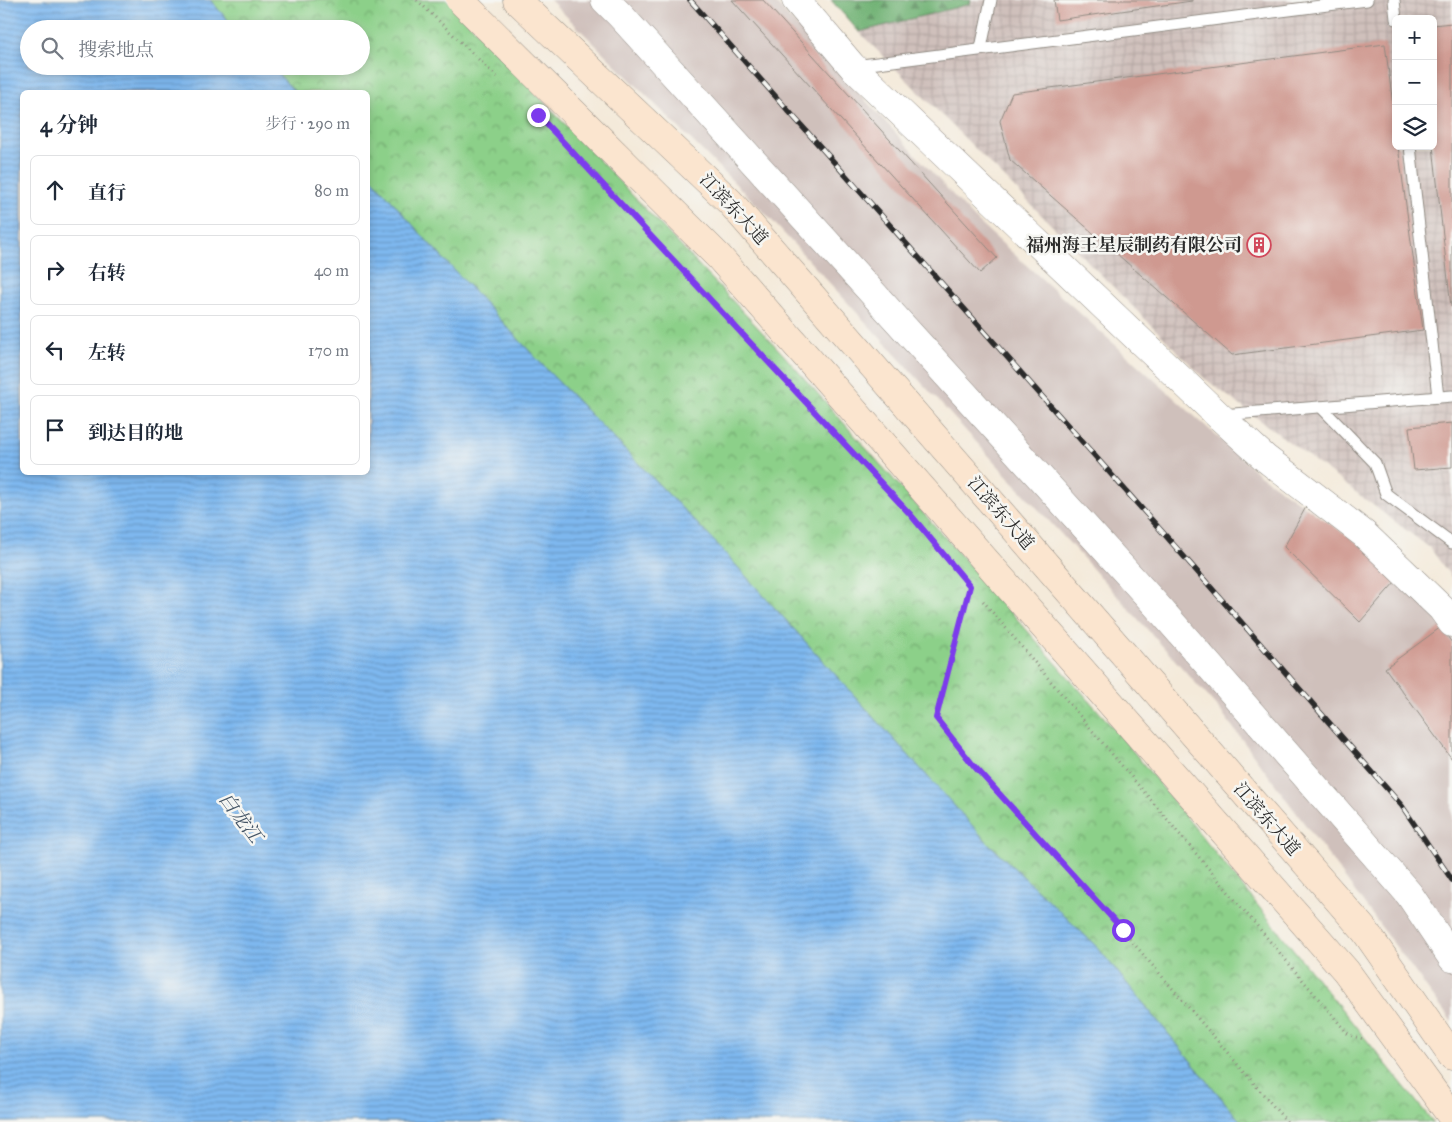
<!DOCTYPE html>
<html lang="zh">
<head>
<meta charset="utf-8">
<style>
  :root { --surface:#fff; --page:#f2f2f3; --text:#1f2937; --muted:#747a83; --line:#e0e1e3 }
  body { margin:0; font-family:"IM FELL Great Primer","Noto Serif SC",serif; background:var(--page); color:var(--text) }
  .controls { position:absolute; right:15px; top:15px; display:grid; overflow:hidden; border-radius:8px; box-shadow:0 2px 8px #0003 }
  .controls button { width:45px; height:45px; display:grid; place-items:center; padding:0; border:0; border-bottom:1px solid var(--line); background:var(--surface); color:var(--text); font:25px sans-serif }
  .stop { position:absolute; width:15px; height:15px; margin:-11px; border:4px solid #7c3aed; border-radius:50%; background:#fff }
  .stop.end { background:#7c3aed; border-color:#fff; box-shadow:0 1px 5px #0008 }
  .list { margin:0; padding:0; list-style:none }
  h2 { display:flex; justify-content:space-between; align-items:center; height:65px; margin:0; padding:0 20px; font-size:21px }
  h2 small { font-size:16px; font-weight:400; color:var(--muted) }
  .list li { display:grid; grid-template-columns:32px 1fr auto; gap:15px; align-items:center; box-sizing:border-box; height:70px; margin:0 10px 10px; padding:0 10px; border:1px solid var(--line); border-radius:8px }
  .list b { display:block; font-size:19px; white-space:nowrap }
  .list em { font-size:16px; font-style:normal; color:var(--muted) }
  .icon { flex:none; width:28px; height:28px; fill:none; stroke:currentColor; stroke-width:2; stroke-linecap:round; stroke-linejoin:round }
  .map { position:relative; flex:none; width:1452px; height:1122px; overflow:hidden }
  .search { position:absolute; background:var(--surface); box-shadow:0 2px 8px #0003; left:20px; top:20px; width:350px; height:55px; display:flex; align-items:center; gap:12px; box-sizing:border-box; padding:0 18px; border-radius:28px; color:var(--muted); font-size:19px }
  .panel { position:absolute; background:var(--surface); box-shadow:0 2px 8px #0003; left:20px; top:90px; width:350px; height:385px; border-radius:8px }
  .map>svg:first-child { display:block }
  .industrial { fill:url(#industrial-grid); fill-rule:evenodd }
  .railway { fill:#cfc0bb }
  .forest { fill:url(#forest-firs); stroke:#4e6e50 }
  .park { fill:url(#park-crowns); stroke:#5c7e5a }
  .water { fill:url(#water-rules); stroke:#54728d }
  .building { fill:#cf9990 }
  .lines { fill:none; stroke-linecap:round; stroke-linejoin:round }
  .service-casing { stroke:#908a82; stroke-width:13 }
  .tertiary-casing { stroke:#908a82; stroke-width:29 }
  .secondary-casing { stroke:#908a82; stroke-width:29 }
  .path { stroke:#908a82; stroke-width:3; stroke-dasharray:1 4; stroke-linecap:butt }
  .service { stroke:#fff; stroke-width:11 }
  .tertiary { stroke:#fff; stroke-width:28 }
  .secondary { stroke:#fbe5cf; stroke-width:28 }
  .rail-casing { stroke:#2b2b2b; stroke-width:5.5 }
  .rail { stroke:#f6f6f2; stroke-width:4; stroke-dasharray:11; stroke-linecap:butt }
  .secondary-bridge-casing { stroke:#908a82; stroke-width:29; stroke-linecap:butt }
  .secondary-bridge { stroke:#fbe5cf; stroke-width:28 }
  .route { stroke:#7c3aed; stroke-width:6 }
  .labels { text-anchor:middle; stroke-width:5; stroke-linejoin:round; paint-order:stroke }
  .street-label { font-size:18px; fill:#2b2b2b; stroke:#f6f6f2 }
  .poi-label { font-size:18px; font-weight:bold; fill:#2b2b2b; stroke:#f6f6f2; text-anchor:end }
  .water-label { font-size:19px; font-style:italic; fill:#456; stroke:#f6f6f2 }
</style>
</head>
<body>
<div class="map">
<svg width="1452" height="1122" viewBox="0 0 1452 1122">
  <defs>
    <pattern id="industrial-grid" width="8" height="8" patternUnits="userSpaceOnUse" patternTransform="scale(1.25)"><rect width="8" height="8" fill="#cfc0bb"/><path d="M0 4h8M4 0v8" fill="none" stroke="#b2a5a1"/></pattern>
    <pattern id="forest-firs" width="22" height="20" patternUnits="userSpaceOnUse" patternTransform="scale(1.25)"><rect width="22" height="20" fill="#71b275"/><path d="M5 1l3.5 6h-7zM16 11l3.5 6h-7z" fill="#5d9160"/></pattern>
    <pattern id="park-crowns" width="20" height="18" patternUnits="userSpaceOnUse" patternTransform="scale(1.25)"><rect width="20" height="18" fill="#8cd089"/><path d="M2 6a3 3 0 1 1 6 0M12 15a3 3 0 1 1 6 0" fill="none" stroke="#73a970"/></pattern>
    <pattern id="water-rules" width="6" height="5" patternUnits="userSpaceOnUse" patternTransform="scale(1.25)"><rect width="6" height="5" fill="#7eb8ef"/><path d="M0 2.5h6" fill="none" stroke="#6796c2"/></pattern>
  </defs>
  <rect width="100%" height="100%" fill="#f6f6f2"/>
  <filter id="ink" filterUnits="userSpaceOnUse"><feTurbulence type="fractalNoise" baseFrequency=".02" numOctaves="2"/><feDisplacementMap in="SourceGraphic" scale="10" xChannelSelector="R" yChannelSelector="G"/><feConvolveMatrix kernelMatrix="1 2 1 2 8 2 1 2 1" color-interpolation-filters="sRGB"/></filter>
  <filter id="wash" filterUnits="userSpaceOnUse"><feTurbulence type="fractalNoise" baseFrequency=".0096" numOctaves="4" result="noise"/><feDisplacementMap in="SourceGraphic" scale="20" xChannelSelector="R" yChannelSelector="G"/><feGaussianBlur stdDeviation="1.12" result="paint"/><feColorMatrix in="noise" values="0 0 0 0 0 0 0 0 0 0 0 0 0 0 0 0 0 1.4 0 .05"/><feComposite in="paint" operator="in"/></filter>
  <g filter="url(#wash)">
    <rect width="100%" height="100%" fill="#f4eada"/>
    <path class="industrial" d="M971,0H1452V578L1430,548L1204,378L859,32L970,4ZM1396,19H1433V146H1396Z"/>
    <polygon class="railway" points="550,0 773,0 975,219 1260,475 1452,608 1452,1022 1220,710 1074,548 765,213"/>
    <polygon class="forest" points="831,0 971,0 970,4 859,32"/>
    <polygon class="park" points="210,0 447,0 781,352 1123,739 1433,1122 1241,1122 1097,947 988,843 714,541 548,371 427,241 368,174 368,92 295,92 271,66 361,66 361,29 236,29"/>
    <polygon class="water" points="0,0 210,0 236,29 29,29 29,66 271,66 295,92 22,92 22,472 368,472 368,174 427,241 548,371 714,541 988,843 1097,947 1241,1122 0,1122"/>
    <g id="blocks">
      <g class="building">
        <polygon points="732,0 763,0 997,258 980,273"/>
        <polygon points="1054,0 1192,0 1192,1 1057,20"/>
        <polygon points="1452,23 1452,307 1451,307 1433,146 1433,25"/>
        <polygon points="1385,44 1396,128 1396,146 1398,146 1423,330 1232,355 1010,160 1000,121 1012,93"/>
        <polygon points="1452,423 1452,467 1414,470 1409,427"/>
        <polygon points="1306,507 1402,574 1360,622 1284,547"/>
        <polygon points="1441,627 1452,643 1452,759 1385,668"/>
      </g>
    </g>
  </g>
  <g filter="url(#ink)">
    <use href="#blocks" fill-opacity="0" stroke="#908a82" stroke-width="1"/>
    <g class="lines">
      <g class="service-casing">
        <g id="service">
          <polyline points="1394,0 1396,19"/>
          <polyline points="981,48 991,0"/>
          <polyline points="854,66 1367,0"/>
          <polyline points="1410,146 1438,397"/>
          <polyline points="1321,407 1375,463 1386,494 1452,543"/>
          <polyline points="1222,415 1452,396"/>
        </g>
      </g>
      <g class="tertiary-casing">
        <g id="tertiary">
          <polyline points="605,0 620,15 1157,606 1409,894 1452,958"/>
          <polyline points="796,0 852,66 1219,416 1265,458 1364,534 1442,609 1452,623"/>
        </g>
      </g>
      <g class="secondary-casing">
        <polyline id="secondary" points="517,0 730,202 1365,931 1452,1056"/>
      </g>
      <g class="path">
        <polyline points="417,0 499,79"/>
        <polyline points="569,149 848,448"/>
        <polyline points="970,586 936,718 974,766 1123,931 1287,1122"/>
        <polyline points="983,601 1349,1035 1363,1039"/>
      </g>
      <use href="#service" class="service"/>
      <use href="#tertiary" class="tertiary"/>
      <use href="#secondary" class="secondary"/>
      <g class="rail-casing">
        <polyline id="rail" points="690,0 1166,536 1402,806 1452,880"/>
      </g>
      <use href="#rail" class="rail"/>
      <g class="secondary-bridge-casing">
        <polyline id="secondary-bridge" points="460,0 719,257 1346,971 1452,1117"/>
      </g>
      <use href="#secondary-bridge" class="secondary-bridge"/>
    </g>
  </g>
  <g class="lines" filter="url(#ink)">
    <polyline class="route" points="538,115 910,514 970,586 936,718 974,766 1123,930"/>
  </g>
  <defs>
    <g id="building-ring" transform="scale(1.25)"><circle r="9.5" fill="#f6f6f2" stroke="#d1495b" stroke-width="1.5"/><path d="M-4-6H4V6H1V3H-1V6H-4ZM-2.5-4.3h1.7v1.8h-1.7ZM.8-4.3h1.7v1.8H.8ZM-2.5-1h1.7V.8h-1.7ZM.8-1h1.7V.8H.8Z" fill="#d1495b"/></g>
  </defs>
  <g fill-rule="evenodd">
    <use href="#building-ring" x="1259" y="245"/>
  </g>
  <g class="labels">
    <g class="street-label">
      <text transform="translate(734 209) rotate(47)" y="6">江滨东大道</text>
      <text transform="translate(1001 513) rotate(49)" y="6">江滨东大道</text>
      <text transform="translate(1267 819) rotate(49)" y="6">江滨东大道</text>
    </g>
    <g class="poi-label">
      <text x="1242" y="251">福州海王星辰制药有限公司</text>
    </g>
    <g class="water-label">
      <text transform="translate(241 817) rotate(53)" y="7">白龙江</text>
    </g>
  </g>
</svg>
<div class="controls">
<button>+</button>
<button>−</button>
<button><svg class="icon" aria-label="layers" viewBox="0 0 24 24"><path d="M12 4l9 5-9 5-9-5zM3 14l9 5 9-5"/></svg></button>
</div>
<div class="stop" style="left:1123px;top:930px"></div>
<div class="stop end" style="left:538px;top:115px"></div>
<div class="search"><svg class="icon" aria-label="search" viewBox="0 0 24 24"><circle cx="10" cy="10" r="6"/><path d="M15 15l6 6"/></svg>搜索地点</div>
<section class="panel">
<h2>4 分钟<small>步行 · 290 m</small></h2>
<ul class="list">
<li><svg class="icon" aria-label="ahead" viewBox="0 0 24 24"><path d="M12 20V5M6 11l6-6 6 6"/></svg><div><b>直行</b></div><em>80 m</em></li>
<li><svg class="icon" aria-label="right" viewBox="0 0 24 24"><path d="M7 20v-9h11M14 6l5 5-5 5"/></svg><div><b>右转</b></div><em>40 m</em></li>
<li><svg class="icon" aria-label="left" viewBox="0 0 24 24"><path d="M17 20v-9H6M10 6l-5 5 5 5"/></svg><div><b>左转</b></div><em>170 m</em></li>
<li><svg class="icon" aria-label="arrive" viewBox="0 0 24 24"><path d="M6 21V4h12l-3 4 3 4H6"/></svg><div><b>到达目的地</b></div></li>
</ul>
</section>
</div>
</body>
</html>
